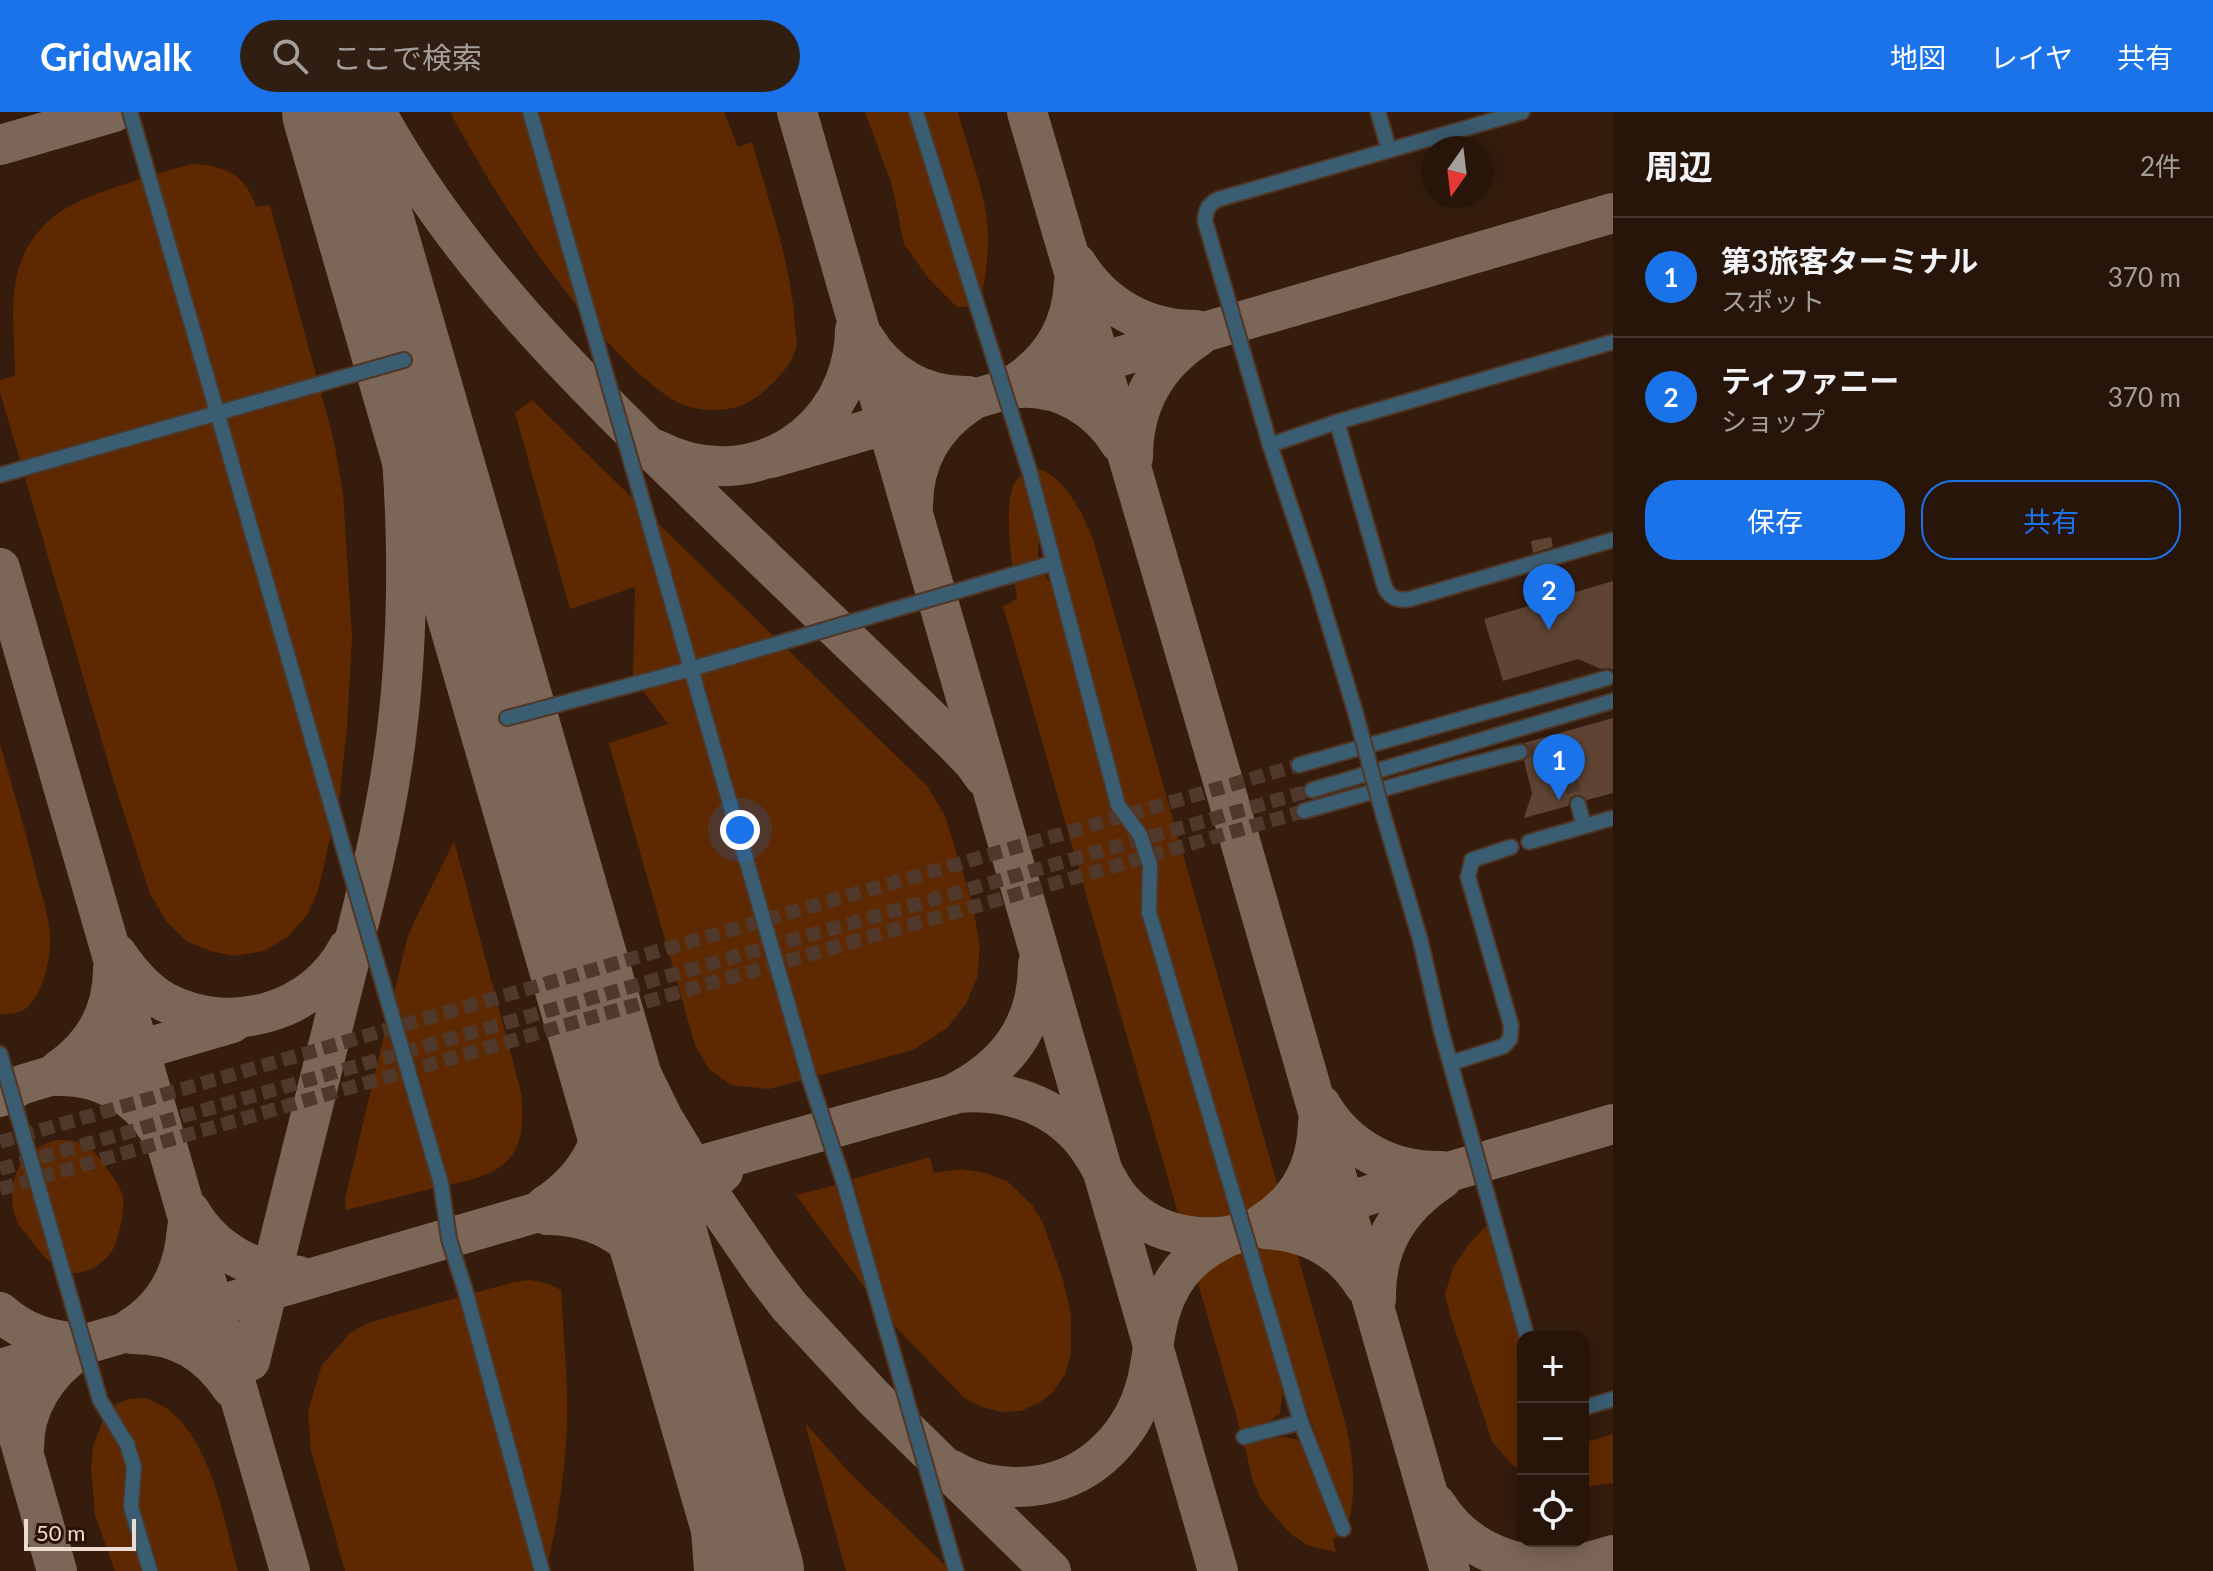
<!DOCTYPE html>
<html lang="ja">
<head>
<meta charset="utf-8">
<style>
  :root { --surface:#28150a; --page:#301e13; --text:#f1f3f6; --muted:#a59f9c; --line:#44342b; --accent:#1a73e8 }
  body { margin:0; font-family:Lato,"Noto Sans JP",sans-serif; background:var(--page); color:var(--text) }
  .controls { position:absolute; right:24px; bottom:24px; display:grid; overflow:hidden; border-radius:16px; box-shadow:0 4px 20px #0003 }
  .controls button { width:72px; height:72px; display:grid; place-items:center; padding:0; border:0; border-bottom:2px solid var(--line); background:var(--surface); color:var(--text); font:40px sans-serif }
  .compass { position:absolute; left:1421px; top:24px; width:72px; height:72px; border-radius:50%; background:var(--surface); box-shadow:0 4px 20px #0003; rotate:194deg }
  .scale { position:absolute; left:24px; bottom:20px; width:112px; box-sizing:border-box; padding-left:8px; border:4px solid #ecdbd1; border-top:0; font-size:22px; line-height:28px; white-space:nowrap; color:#ecdbd1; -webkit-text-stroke:6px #2a1304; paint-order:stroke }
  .you { position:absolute; left:740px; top:718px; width:28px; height:28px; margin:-20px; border:6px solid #fff; border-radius:50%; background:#1a73e8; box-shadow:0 0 0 12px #1a73e833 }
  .badge { display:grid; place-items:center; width:52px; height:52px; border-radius:50%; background:var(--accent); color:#fff; font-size:26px; font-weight:700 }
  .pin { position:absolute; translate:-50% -66px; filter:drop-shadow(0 2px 4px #0008) }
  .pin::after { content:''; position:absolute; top:42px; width:28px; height:24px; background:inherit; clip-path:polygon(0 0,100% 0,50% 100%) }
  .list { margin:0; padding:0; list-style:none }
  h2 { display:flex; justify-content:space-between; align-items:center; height:104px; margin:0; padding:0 32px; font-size:34px }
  h2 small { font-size:26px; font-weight:400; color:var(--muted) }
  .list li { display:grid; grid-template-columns:52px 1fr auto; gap:24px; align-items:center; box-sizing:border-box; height:120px; padding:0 32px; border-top:2px solid var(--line) }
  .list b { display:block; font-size:30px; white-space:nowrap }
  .list p { margin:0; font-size:26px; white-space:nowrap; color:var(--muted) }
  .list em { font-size:26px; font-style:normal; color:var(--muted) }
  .actions { display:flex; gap:16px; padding:24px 32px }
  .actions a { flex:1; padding:18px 0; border:2px solid var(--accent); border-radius:32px; text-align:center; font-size:28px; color:var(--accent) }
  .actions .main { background:var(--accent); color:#fff }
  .icon { flex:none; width:44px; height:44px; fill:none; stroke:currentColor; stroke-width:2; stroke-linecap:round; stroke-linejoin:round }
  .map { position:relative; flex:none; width:1613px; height:1459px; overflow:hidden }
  header { display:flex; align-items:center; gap:48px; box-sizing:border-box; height:112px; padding:0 40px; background:var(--accent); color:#fff }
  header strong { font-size:38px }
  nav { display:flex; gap:44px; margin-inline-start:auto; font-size:28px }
  .search { width:560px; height:72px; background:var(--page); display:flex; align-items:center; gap:20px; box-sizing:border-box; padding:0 28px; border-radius:44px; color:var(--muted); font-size:30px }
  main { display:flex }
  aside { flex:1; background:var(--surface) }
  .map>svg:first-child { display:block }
  .green { fill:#5e2900 }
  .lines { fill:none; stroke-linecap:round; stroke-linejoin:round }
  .taxiway { stroke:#7c6658; stroke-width:40 }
  .runway { stroke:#7c6658; stroke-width:100 }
  .building { fill:#5f4434 }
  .minor-tunnel { stroke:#50392a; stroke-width:14; stroke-dasharray:14 7; stroke-linecap:butt }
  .minor-casing { stroke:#4f3728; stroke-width:18 }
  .minor { stroke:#3b5d72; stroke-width:14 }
  .minor-bridge-casing { stroke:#4f3728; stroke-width:18; stroke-linecap:butt }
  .minor-bridge { stroke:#3b5d72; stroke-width:14 }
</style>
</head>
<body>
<header>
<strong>Gridwalk</strong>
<div class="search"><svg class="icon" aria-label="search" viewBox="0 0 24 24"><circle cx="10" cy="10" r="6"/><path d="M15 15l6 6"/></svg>ここで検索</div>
<nav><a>地図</a><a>レイヤ</a><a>共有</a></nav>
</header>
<main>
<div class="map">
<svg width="1613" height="1459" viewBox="0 0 1613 1459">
  <rect width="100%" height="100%" fill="#351c0d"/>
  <g class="green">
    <path d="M452,0H724L738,35L752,30C769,90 791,151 795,213C795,220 798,231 796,237C790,258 762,285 742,293C720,302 687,299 667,284C636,262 609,233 585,204C533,141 490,73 451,2Z"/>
    <path d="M865,0H958C967,36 982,71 987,108C990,136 986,167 979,194L957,195L929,167L904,132L892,73Z"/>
    <path d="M193,52C226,54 245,62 256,95L270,93L334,329L343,382L352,526L347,615L340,682L318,779L307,803L288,825L264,839L234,844L210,839L186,829L167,810L150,782L113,667L0,280V268L15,264C15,231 9,192 18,159C35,102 77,88 128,71C150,64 171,57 193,52Z"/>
    <polygon points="532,288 928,675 945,704 972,790 980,835 977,866 966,892 947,916 913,938 769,977 731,973 709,957 695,933 609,631 668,612 633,566 635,475 570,497 515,301"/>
    <path d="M1033,355C1064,362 1082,400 1093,427L1347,1317C1353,1349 1357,1380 1348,1412L1270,1197L1154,797C1159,769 1160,738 1144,713C1138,704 1128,697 1122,688Z"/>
    <path d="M1024,359L1039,413L1038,443L1046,464L1062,495L1113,700L1120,705L1137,732L1145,767L1141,783L1142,807L1283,1277L1280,1302L1258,1316L1241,1320L1003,494L1017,487C1013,458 1003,401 1013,374C1015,369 1021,363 1024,359Z"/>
    <path d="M0,632C13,678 27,723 38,770C43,787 49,806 50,824C52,845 41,894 19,900C13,902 6,902 0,902Z"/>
    <path d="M454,729L521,980C523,1005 525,1032 506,1050C487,1068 454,1071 430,1077C402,1084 374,1091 346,1098L345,1087L408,823Z"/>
    <path d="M58,1028C68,1028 80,1029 88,1034C96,1040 117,1069 121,1079C127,1094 120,1118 115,1133C111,1143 104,1149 95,1155C66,1172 46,1149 30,1127C24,1119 17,1112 14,1101C6,1066 23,1035 58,1028Z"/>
    <polygon points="930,1045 934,1061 961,1057 986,1061 1008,1070 1032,1093 1043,1111 1063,1168 1071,1204 1071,1242 1065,1262 1053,1280 1039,1291 1021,1299 1003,1300 985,1296 964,1286 888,1207 853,1067"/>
    <polygon points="835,1073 869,1182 796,1083"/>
    <polygon points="1489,1111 1523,1235 1523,1360 1511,1352 1492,1329 1451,1206 1445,1182 1453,1156 1468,1133"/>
    <path d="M530,1168L546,1171L561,1178C563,1213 566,1248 567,1282C569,1338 559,1405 546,1459H345L311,1339L308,1299L322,1253L351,1220L371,1210L514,1170Z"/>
    <path d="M146,1286C153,1290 162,1293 169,1298C213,1334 223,1407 238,1459H115L95,1403L91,1357L93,1334L102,1311L116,1292L129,1287Z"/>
    <polygon points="805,1311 850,1361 951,1459 846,1459"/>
    <polygon points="1613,1322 1613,1371 1583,1375 1583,1331"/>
    <polygon points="1285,1325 1296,1327 1303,1334 1339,1425 1333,1427 1336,1440 1309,1434 1292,1423 1277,1407 1262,1388 1252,1367 1244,1330"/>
  </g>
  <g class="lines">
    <g class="taxiway">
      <path d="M306,0C337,25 343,49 356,84"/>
      <path d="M376,0C457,149 578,267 699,384C783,465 867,547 952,628L974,651L984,665"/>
      <polyline points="797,0 1218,1459"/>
      <polyline points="1027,0 1220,659 1450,1459"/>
      <polyline points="0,33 114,0"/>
      <path d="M1076,151C1103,194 1145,218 1196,218"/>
      <path d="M865,227C887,264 925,285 968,284"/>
      <path d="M1018,270C1053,246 1072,214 1074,170"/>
      <path d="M1020,276C1062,274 1098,296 1120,331"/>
      <path d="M657,338C750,386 853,322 855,218"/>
      <path d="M1133,345C1133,295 1155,253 1198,225"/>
      <polyline points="771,346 1613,101"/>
      <path d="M913,394C913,350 933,314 970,290"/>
      <polyline points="0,456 290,1459"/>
      <polyline points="547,743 597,872 663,1006 706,1077 763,1160 789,1194 873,1285 1051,1459"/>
      <path d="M117,842C130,861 145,879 165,890C230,924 314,901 348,836"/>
      <path d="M59,958C94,934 113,899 113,857"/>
      <path d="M59,964C100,963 138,984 159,1019"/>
      <path d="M951,983C1006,956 1038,915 1038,852"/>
      <polyline points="0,985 21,973 37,968 232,911"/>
      <path d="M1321,993C1346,1036 1391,1060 1441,1059"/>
      <path d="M545,1094C594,1062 611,1018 610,961"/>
      <path d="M190,1099C213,1139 254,1160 299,1164"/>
      <path d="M547,1103C602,1103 635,1130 668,1171"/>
      <path d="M1263,1111C1299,1089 1317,1053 1318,1011"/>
      <path d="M1265,1117C1307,1119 1342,1137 1364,1173"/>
      <path d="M657,1122C671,1188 690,1253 700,1319C707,1366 711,1412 714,1459"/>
      <path d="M675,1165C673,1123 692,1086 723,1060"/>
      <path d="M1376,1187C1375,1134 1398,1096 1442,1067"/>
      <path d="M0,1200C23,1221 49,1229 80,1231"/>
      <path d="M131,1216C167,1194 184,1158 187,1117"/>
      <path d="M132,1222C177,1222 207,1239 232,1276"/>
      <path d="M250,1249C279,1129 309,1010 339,890C359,810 381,730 393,648C416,491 406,339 385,183"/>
      <path d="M0,1257L641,1070L958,981C1007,977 1054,992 1085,1031C1097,1046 1104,1063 1114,1079C1141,1118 1185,1129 1229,1124"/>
      <polyline points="0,1259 57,1459"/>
      <path d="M24,1337C23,1296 47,1259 81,1237"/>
      <path d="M952,1358C978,1374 1010,1378 1040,1373C1094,1364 1134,1321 1147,1269C1154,1240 1154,1208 1168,1180C1181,1153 1202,1137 1229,1124L1613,1012"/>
      <polyline points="729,1373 763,1459"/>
      <path d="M1436,1392C1467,1442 1521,1459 1578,1453"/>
      <polyline points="1558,1459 1613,1443"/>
    </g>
    <polyline class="runway" points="332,0 754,1459"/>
  </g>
  <g class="building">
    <polygon points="1551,425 1553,435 1533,441 1531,429"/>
    <polygon points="1613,469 1613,558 1609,556 1601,557 1578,547 1503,569 1484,507"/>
    <polygon points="1613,606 1613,681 1587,688 1581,683 1575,683 1570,686 1568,694 1524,706 1532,681 1524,649 1529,643 1530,638 1524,631"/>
  </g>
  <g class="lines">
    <g class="minor-tunnel">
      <path d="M1520,640C1561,632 1568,660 1578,692"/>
      <polyline points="0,1030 1299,653"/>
      <polyline points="0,1057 1312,678"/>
      <polyline points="0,1077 1304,699"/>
    </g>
    <g class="minor-casing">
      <g id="minor">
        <polyline points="130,0 441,1072 449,1127 466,1181 542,1459"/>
        <polyline points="530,0 809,965 844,1071 956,1459"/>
        <polyline points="916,0 1030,361 1118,693 1140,723 1150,753 1149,800 1301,1310 1343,1417"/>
        <polyline points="1378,0 1389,38"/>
        <path d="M1337,310L1385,476C1390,486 1398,489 1410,487L1613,428"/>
        <polyline points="1270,333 1337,310 1613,230"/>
        <polyline points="0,363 404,248"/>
        <path d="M1355,599L1317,474L1270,333L1205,109C1206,97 1208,92 1219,87L1522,0"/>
        <polyline points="507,606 691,557 1053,451"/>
        <polyline points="1299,653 1607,566"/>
        <polyline points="1312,678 1613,589"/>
        <polyline points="1578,692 1584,714"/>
        <polyline points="1304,699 1454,657 1520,640"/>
        <polyline points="1383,702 1420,827 1441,918 1527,1225"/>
        <polyline points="1529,730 1613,706"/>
        <polyline points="0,942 100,1288 127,1332 134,1355 131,1395 150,1459"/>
        <polyline points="1451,951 1504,934 1510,927 1511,913 1468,765 1472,748 1511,735"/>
        <polyline points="1583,1296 1613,1287"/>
        <polyline points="1244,1325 1301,1310"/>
      </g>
    </g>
    <use href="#minor" class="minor"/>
    <g class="minor-bridge-casing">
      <polyline id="minor-bridge" points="1355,599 1383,702"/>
    </g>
    <use href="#minor-bridge" class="minor-bridge"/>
  </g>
</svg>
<div class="controls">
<button>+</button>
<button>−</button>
<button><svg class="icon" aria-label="locate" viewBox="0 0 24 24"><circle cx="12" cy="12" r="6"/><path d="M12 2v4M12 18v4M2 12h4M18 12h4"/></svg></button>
</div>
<svg class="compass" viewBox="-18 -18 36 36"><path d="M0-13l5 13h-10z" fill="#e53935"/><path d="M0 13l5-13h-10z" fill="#a59f9c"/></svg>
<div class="scale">50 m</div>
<div class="you"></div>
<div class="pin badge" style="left:1559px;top:688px">1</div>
<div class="pin badge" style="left:1549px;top:518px">2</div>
</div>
<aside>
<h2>周辺<small>2件</small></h2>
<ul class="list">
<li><span class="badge">1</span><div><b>第3旅客ターミナル</b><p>スポット</p></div><em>370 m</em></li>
<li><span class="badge">2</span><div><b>ティファニー</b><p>ショップ</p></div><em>370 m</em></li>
</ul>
<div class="actions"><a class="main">保存</a><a>共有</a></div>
</aside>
</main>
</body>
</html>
